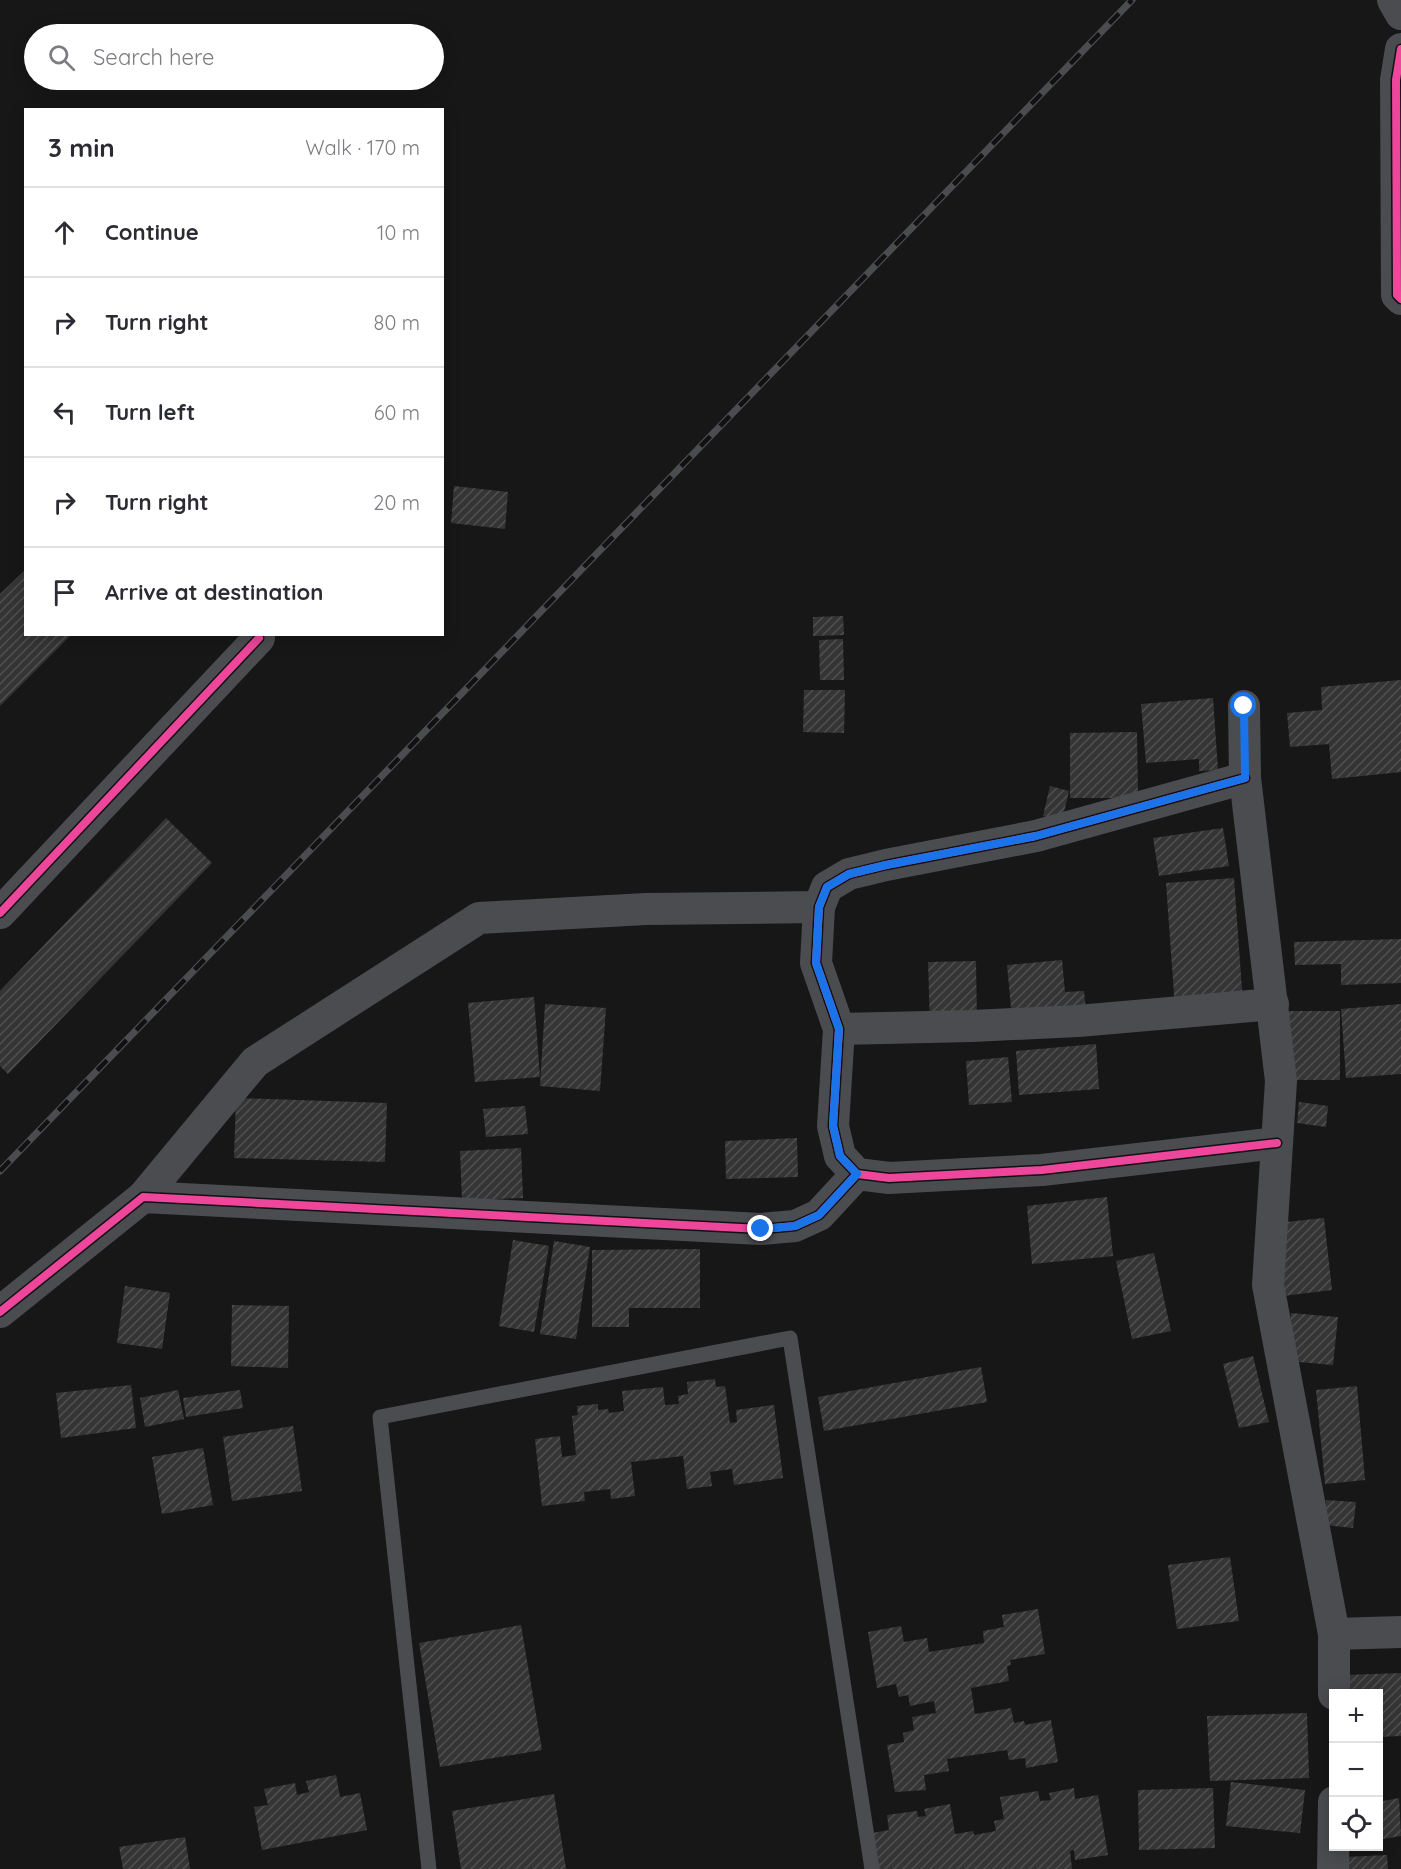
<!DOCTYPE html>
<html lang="en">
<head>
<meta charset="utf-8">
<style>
  :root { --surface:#fff; --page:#f2f2f3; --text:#2b2b33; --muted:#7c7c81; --line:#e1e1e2 }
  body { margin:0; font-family:Quicksand,sans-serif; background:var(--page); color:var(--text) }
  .controls { position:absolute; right:18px; bottom:18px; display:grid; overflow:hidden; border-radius:0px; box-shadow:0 3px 15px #0003 }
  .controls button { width:54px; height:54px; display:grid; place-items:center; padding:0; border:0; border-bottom:2px solid var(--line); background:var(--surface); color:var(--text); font:30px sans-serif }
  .stop { position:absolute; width:18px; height:18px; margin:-14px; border:4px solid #1a73e8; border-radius:50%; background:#fff }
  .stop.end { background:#1a73e8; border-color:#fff; box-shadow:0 2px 6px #0008 }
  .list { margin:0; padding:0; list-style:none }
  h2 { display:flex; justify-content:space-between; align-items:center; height:78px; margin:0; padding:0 24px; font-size:26px }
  h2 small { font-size:20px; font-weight:400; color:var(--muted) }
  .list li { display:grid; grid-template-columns:39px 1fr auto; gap:18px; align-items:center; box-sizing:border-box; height:90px; padding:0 24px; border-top:2px solid var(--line) }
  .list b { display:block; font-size:22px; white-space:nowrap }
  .list em { font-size:20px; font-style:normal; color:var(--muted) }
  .icon { flex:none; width:33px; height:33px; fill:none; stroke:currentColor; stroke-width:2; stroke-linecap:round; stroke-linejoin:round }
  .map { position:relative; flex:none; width:1401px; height:1869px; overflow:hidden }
  .search { position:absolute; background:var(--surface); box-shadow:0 3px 15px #0003; left:24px; top:24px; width:420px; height:66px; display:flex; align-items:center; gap:15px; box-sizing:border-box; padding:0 21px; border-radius:33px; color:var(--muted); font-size:22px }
  .panel { position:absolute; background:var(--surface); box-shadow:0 3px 15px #0003; left:24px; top:108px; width:420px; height:528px; border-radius:0px }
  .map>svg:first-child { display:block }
  .building { fill:url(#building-hatch) }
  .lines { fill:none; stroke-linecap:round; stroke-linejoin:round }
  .service { stroke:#4b4c50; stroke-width:15 }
  .minor { stroke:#4b4c50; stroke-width:32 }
  .rail-casing { stroke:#4b4c4f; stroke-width:7 }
  .rail { stroke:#111113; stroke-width:4.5; stroke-dasharray:14; stroke-linecap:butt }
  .cycleway-casing { stroke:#111113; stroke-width:11 }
  .cycleway { stroke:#ed469a; stroke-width:8 }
  .route { stroke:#1a73e8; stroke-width:8 }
</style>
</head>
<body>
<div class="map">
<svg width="1401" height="1869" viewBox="0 0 1401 1869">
  <defs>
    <pattern id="building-hatch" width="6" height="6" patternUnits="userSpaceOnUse" patternTransform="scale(1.5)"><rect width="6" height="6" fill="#353536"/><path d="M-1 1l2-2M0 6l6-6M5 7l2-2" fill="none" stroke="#4f5051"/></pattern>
  </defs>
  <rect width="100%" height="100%" fill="#171717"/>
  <g class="building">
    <polygon points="454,486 508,492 505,529 451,523"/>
    <polygon points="26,569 26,634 72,634 0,706 0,594"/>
    <polygon points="843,616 844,635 813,636 813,617"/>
    <polygon points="843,639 844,680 820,680 819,640"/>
    <polygon points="1401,680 1401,772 1332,779 1329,744 1290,747 1287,713 1322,710 1321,687"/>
    <polygon points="804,690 845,690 844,733 803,732"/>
    <polygon points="1213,698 1218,770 1199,771 1199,759 1146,763 1141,704"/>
    <polygon points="1137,732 1138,798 1070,798 1070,733"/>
    <polygon points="1050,786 1069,791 1062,821 1043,816"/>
    <polygon points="166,818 212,863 8,1074 0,1066 0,991"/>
    <polygon points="1223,828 1229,866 1159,876 1153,838"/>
    <polygon points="1234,878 1243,1004 1175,1008 1166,883"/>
    <polygon points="1401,939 1401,983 1341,985 1341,964 1295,965 1294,942"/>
    <polygon points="1062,960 1065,992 1084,991 1086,1011 1012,1018 1007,965"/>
    <polygon points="976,961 977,1023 930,1025 928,962"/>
    <polygon points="534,997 540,1077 475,1082 468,1003"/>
    <polygon points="545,1004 606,1008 600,1091 540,1086"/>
    <polygon points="1401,1004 1401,1074 1346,1078 1341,1009"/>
    <rect x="1287" y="1011" width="53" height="69"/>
    <polygon points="1096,1044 1099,1089 1019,1095 1016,1051"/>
    <polygon points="1008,1057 1012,1102 969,1105 966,1061"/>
    <polygon points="236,1098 387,1103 385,1162 234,1158"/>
    <polygon points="1299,1102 1328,1106 1326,1127 1297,1123"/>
    <polygon points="525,1106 528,1134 486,1137 483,1109"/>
    <polygon points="797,1138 798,1177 726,1179 725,1141"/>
    <polygon points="521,1148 523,1198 462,1200 460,1151"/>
    <polygon points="1107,1197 1113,1256 1032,1264 1027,1206"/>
    <polygon points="1324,1218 1332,1290 1283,1296 1276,1223"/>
    <polygon points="513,1240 549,1246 534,1332 499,1326"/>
    <polygon points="554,1241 590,1247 576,1339 540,1334"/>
    <polygon points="700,1249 700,1308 629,1308 629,1327 592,1327 592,1250"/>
    <polygon points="1154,1253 1171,1331 1132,1339 1116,1261"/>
    <polygon points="125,1286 170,1293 162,1349 117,1343"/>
    <polygon points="232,1305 289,1306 288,1368 231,1366"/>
    <polygon points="1291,1313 1338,1317 1333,1365 1287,1361"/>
    <polygon points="1253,1356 1269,1422 1239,1428 1223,1364"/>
    <polygon points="981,1367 987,1402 824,1431 818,1397"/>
    <polygon points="715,1379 716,1387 725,1386 730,1423 737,1422 736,1410 774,1405 783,1478 734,1485 732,1469 710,1472 712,1486 687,1489 683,1456 631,1462 635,1496 611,1499 610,1489 584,1492 585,1501 542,1506 535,1439 560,1436 562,1457 576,1455 572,1416 578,1415 577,1406 598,1404 598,1410 608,1409 609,1413 624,1411 622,1391 663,1387 665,1405 679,1404 678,1396 688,1394 687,1382"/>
    <polygon points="131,1385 136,1428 61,1438 56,1393"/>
    <polygon points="1357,1386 1365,1480 1325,1484 1316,1390"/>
    <polygon points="178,1390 184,1419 145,1427 140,1398"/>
    <polygon points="240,1390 243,1408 186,1417 183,1398"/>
    <polygon points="293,1426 302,1491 232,1501 223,1437"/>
    <polygon points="203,1448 213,1505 162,1514 152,1457"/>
    <polygon points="1326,1500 1356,1502 1353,1528 1324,1525"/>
    <polygon points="1230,1557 1239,1621 1177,1629 1168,1565"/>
    <polygon points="1038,1609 1045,1654 1010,1660 1011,1665 1007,1666 1009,1681 971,1688 975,1714 1011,1708 1014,1723 1024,1721 1025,1725 1051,1720 1058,1762 1026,1768 1025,1758 1009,1760 1007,1750 947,1759 949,1771 924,1775 926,1790 895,1792 887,1745 904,1742 903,1733 914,1730 912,1717 936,1713 934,1701 910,1706 908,1695 899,1697 896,1684 877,1688 868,1632 901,1626 904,1642 927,1638 929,1652 984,1643 983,1631 1004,1627 1002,1615"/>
    <polygon points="521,1625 542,1750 440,1767 419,1643"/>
    <polygon points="1401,1673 1401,1736 1378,1737 1378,1694 1346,1694 1345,1675"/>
    <polygon points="1307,1713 1309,1778 1210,1781 1207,1716"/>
    <polygon points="336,1775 340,1797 360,1793 367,1830 262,1850 254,1807 268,1805 264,1789 295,1783 297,1795 309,1792 306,1781"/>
    <polygon points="1231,1782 1305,1790 1300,1833 1226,1826"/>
    <polygon points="1074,1788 1075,1799 1098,1795 1108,1855 1075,1860 1074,1850 1070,1851 1072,1869 878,1869 872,1833 889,1830 887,1815 917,1811 918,1817 926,1816 924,1809 950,1804 955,1834 973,1831 974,1835 996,1831 994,1821 1004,1819 1000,1797 1038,1791 1040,1801 1051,1800 1049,1793"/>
    <polygon points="1213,1788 1215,1848 1139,1850 1138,1790"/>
    <polygon points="554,1794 566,1869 461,1869 452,1811"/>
    <polygon points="1399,1798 1401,1836 1378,1840 1378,1802"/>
    <polygon points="185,1837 190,1869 123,1869 119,1847"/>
    <polygon points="1387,1855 1388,1869 1344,1869 1344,1857"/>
  </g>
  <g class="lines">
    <polyline class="service" points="429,1869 380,1417 790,1338 872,1869"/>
    <g class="minor">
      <polyline points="1393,0 1401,14"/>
      <polyline points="1401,49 1396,80 1397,295 1401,299"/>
      <polyline points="1244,706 1245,778 1281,1081 1268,1285 1334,1634 1334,1694"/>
      <polyline points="1245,778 1036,836 886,865 849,874 827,887 819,907 816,963 839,1029 833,1126 840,1156 857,1174 889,1178 1042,1170 1277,1143"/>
      <polyline points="0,913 259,638"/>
      <polyline points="839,1029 972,1026 1078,1021 1273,1004"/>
      <polyline points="143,1197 255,1062 479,918 646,909 819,907"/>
      <polyline points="0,1312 143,1197 761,1229 795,1226 819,1215 857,1174"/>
      <polyline points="1334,1634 1401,1632"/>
      <polyline points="1333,1869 1334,1802"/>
    </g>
    <g class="rail-casing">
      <polyline id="rail" points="0,1171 1132,0"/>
    </g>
    <use href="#rail" class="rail"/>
    <g class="cycleway-casing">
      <g id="cycleway">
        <polyline points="1401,49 1396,80 1397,295 1401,299"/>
        <polyline points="1245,778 1036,836 886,865 849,874 827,887 819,907 816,963 839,1029 833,1126 840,1156 857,1174 889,1178 1042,1170 1277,1143"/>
        <polyline points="0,913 259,638"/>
        <polyline points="0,1312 143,1197 761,1229 795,1226 819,1215 857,1174"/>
      </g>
    </g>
    <use href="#cycleway" class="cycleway"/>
  </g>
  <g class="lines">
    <polyline class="route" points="761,1229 795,1226 819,1215 857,1174 840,1156 833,1126 839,1029 816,963 819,907 827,887 849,874 886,865 1036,836 1245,778 1244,706"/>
  </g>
</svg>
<div class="controls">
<button>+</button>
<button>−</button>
<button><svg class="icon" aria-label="locate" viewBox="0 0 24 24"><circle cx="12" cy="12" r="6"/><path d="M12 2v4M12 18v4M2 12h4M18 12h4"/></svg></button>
</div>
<div class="stop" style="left:1244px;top:706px"></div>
<div class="stop end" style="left:761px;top:1229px"></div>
<div class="search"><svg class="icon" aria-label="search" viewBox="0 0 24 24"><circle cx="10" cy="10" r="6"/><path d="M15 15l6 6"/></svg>Search here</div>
<section class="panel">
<h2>3 min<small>Walk · 170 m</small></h2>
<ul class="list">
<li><svg class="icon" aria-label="ahead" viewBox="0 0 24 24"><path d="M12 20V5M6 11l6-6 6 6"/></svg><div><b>Continue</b></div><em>10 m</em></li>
<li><svg class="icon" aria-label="right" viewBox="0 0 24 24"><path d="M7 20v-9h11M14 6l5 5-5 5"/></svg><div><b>Turn right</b></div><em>80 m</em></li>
<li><svg class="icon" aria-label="left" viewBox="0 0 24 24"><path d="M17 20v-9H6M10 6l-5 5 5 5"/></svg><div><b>Turn left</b></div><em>60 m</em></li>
<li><svg class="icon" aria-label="right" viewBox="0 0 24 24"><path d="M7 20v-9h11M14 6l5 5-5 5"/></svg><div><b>Turn right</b></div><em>20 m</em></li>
<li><svg class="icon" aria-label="arrive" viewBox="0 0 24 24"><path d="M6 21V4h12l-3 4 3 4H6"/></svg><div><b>Arrive at destination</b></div></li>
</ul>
</section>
</div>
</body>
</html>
